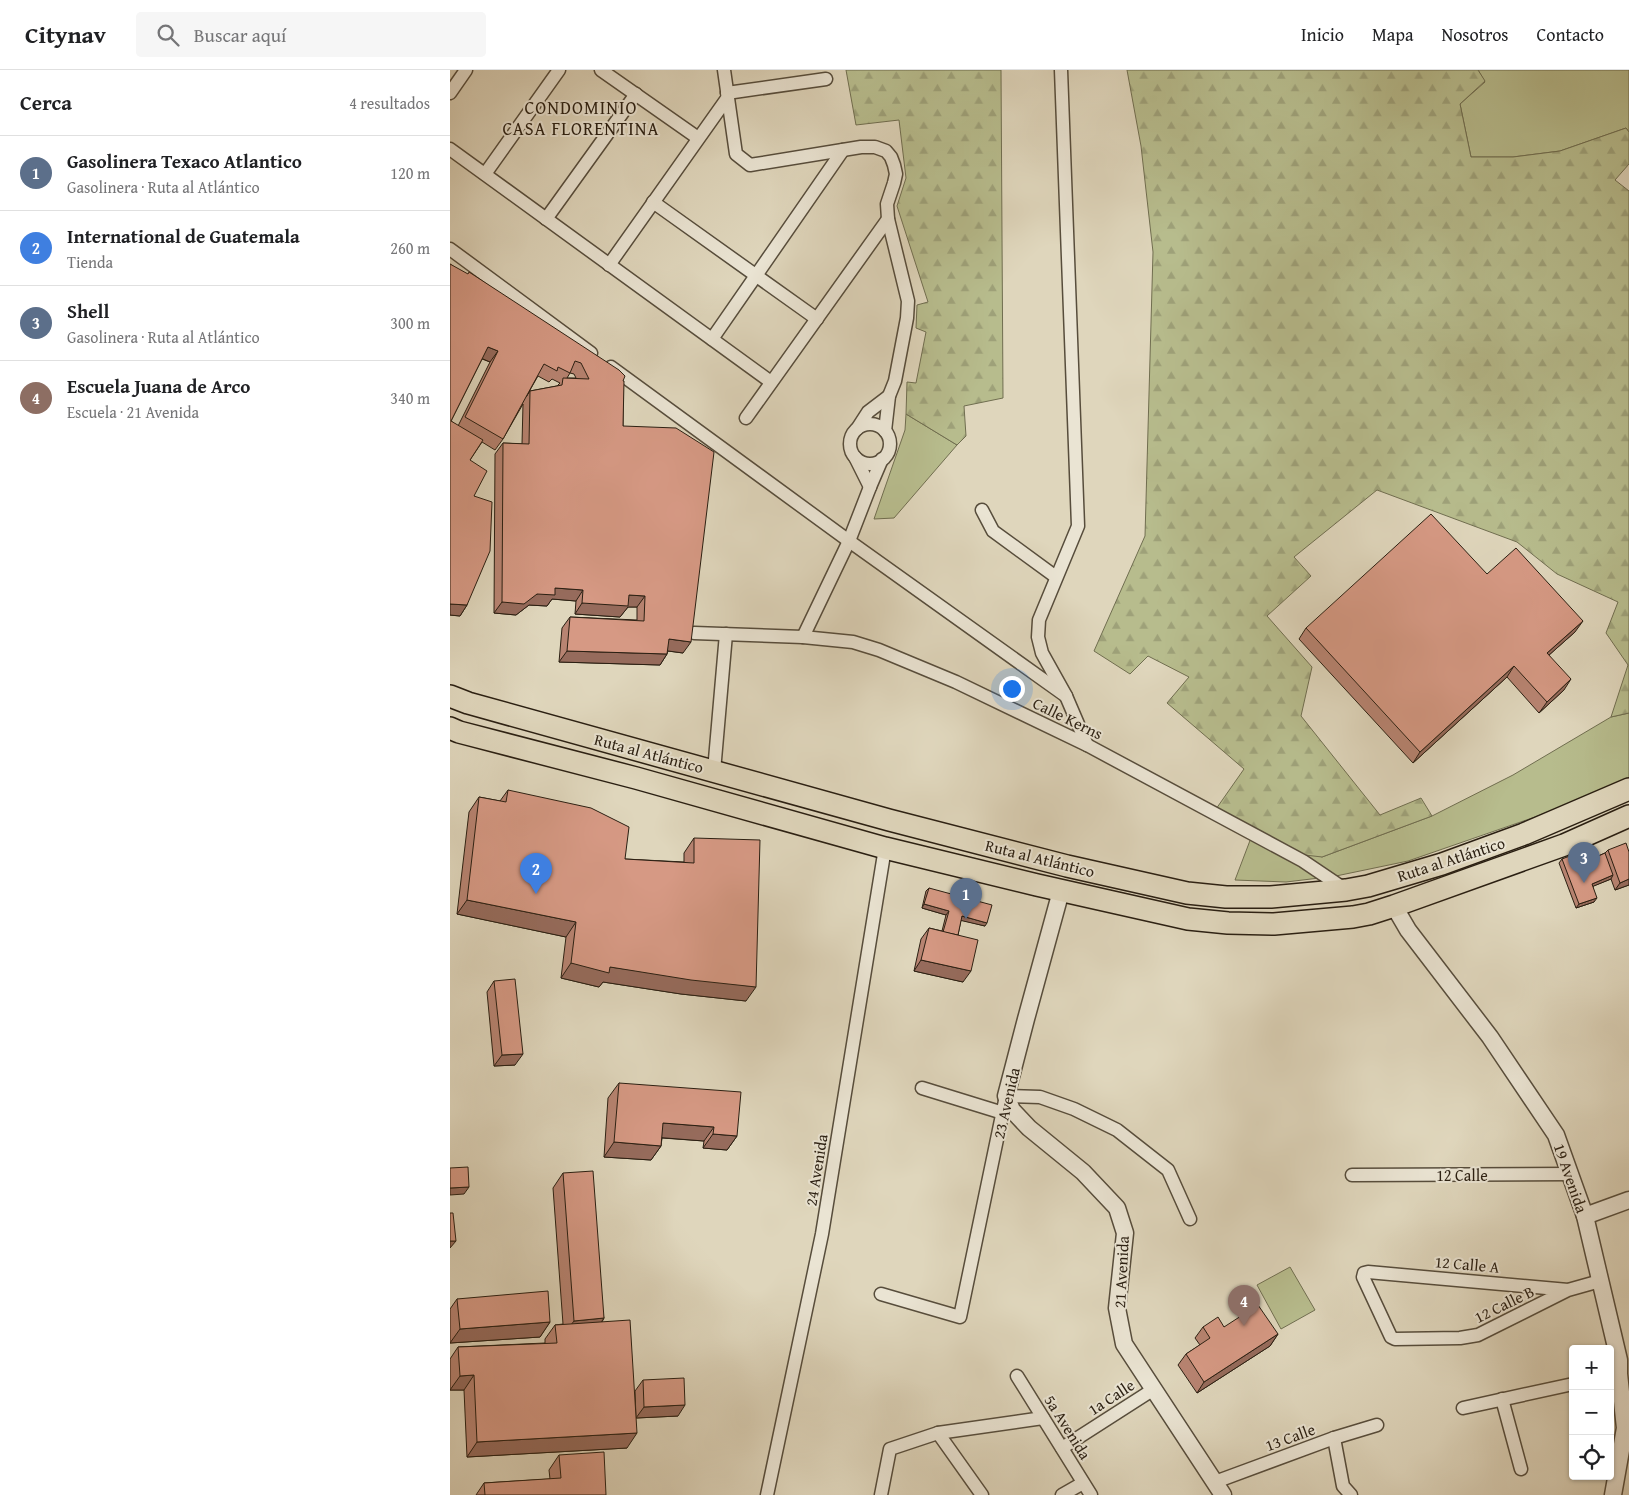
<!DOCTYPE html>
<html lang="es">
<head>
<meta charset="utf-8">
<style>
  :root { --surface:#fff; --page:#f6f6f6; --text:#202124; --muted:#757577; --line:#e0e0e0; --accent:#ea580c }
  body { margin:0; font-family:"Gentium Book Plus",serif; background:var(--page); color:var(--text) }
  .controls { position:absolute; right:15px; bottom:15px; display:grid; overflow:hidden; border-radius:5px; box-shadow:0 1px 4px #0004 }
  .controls button { width:45px; height:45px; display:grid; place-items:center; padding:0; border:0; border-bottom:1px solid var(--line); background:var(--surface); color:var(--text); font:25px sans-serif }
  .you { position:absolute; left:561px; top:618px; width:18px; height:18px; margin:-12px; border:4px solid #fff; border-radius:50%; background:#1a73e8; box-shadow:0 0 0 8px #1a73e833 }
  .badge { display:grid; place-items:center; width:32px; height:32px; border-radius:50%; background:var(--accent); color:#fff; font-size:16px; font-weight:700 }
  .pin { position:absolute; translate:-50% -41px; filter:drop-shadow(0 1px 2px #0008) }
  .pin::after { content:''; position:absolute; top:26px; width:18px; height:15px; background:inherit; clip-path:polygon(0 0,100% 0,50% 100%) }
  .list { margin:0; padding:0; list-style:none }
  h2 { display:flex; justify-content:space-between; align-items:center; height:65px; margin:0; padding:0 20px; font-size:21px }
  h2 small { font-size:16px; font-weight:400; color:var(--muted) }
  .list li { display:grid; grid-template-columns:32px 1fr auto; gap:15px; align-items:center; box-sizing:border-box; height:75px; padding:0 20px; border-top:1px solid var(--line) }
  .list b { display:block; font-size:19px; white-space:nowrap }
  .list p { margin:0; font-size:16px; white-space:nowrap; color:var(--muted) }
  .list em { font-size:16px; font-style:normal; color:var(--muted) }
  .icon { flex:none; width:28px; height:28px; fill:none; stroke:currentColor; stroke-width:2; stroke-linecap:round; stroke-linejoin:round }
  .map { position:relative; flex:none; width:1179px; height:1425px; overflow:hidden }
  header { display:flex; align-items:center; gap:30px; box-sizing:border-box; height:70px; padding:0 25px; background:var(--surface); border-bottom:1px solid var(--line) }
  header strong { font-size:24px }
  nav { display:flex; gap:28px; margin-inline-start:auto; font-size:18px }
  .search { width:350px; height:45px; background:var(--page); display:flex; align-items:center; gap:12px; box-sizing:border-box; padding:0 18px; border-radius:5px; color:var(--muted); font-size:19px }
  main { display:flex }
  aside { flex:1; background:var(--surface) }
  .map>svg:first-child { display:block }
  .grass { fill:#b7bc8d; stroke:#706e50 }
  .forest { fill:url(#forest-firs); stroke:#706e50 }
  .lines { fill:none; stroke-linecap:round; stroke-linejoin:round }
  .minor-casing { stroke:#574d3c; stroke-width:15 }
  .tertiary-casing { stroke:#574d3c; stroke-width:19 }
  .trunk-casing { stroke:#2a1f12; stroke-width:24 }
  .minor { stroke:#eae4d3; stroke-width:12 }
  .tertiary { stroke:#eae4d3; stroke-width:16 }
  .trunk { stroke:#dfd6bc; stroke-width:21 }
  .wall { fill:#b88472; stroke:#2a1f12; fill-rule:evenodd }
  .shaded-wall { fill:#966b5c; stroke:#2a1f12 }
  .building { fill:#d69984; stroke:#2a1f12 }
  .labels { text-anchor:middle; stroke-width:4; stroke-linejoin:round; paint-order:stroke }
  .street-label { font-size:16px; fill:#2a1f12; stroke:#eae4d3 }
  .neighbourhood-label { font-size:18px; letter-spacing:1px; fill:#2a1f12; stroke:#eae4d3 }
</style>
</head>
<body>
<header>
<strong>Citynav</strong>
<div class="search"><svg class="icon" aria-label="search" viewBox="0 0 24 24"><circle cx="10" cy="10" r="6"/><path d="M15 15l6 6"/></svg>Buscar aquí</div>
<nav><a>Inicio</a><a>Mapa</a><a>Nosotros</a><a>Contacto</a></nav>
</header>
<main>
<aside>
<h2>Cerca<small>4 resultados</small></h2>
<ul class="list">
<li><span class="badge" style="background:#5c6f8a">1</span><div><b>Gasolinera Texaco Atlantico</b><p>Gasolinera · Ruta al Atlántico</p></div><em>120 m</em></li>
<li><span class="badge" style="background:#3f7fe0">2</span><div><b>International de Guatemala</b><p>Tienda</p></div><em>260 m</em></li>
<li><span class="badge" style="background:#5c6f8a">3</span><div><b>Shell</b><p>Gasolinera · Ruta al Atlántico</p></div><em>300 m</em></li>
<li><span class="badge" style="background:#8d6e63">4</span><div><b>Escuela Juana de Arco</b><p>Escuela · 21 Avenida</p></div><em>340 m</em></li>
</ul>
</aside>
<div class="map">
<svg width="1179" height="1425" viewBox="0 0 1179 1425">
  <defs>
    <pattern id="forest-firs" width="22" height="20" patternUnits="userSpaceOnUse" patternTransform="scale(1.25)"><rect width="22" height="20" fill="#b7bc8d"/><path d="M5 1l3.5 6h-7zM16 11l3.5 6h-7z" fill="#9ea179"/></pattern>
  </defs>
  <rect width="100%" height="100%" fill="#dfd6bc"/>
  <filter id="stains"><feTurbulence type="fractalNoise" baseFrequency=".004" numOctaves="4"/><feColorMatrix values="0 0 0 0 .2 0 0 0 0 .09 0 0 0 0 .02 0 0 0 .5 -.17"/></filter>
  <radialGradient id="worn" r=".72"><stop offset=".6" stop-color="#630" stop-opacity="0"/><stop offset="1" stop-color="#630" stop-opacity=".3"/></radialGradient>
  <g class="grass">
    <polygon points="1028,0 1179,0 1179,62 1176,58 1110,81 1063,87 1021,87 1010,34 1035,12"/>
    <polygon points="456,344 507,375 444,448 424,449 455,360"/>
    <polygon points="1179,643 1179,709 1085,747 958,791 886,806 836,812 785,810 804,760 872,787 982,746 1063,705 1161,647"/>
    <polygon points="840,1197 865,1240 831,1259 807,1215"/>
  </g>
  <g class="forest">
    <polygon points="396,0 551,0 553,328 514,336 516,366 507,375 456,344 457,312 466,313 476,262 466,258 467,235 478,232 447,136 456,108 449,50 406,55"/>
    <polygon points="677,0 1028,0 1035,11 1010,34 1021,87 1063,87 1110,81 1176,58 1179,62 1179,94 1165,110 1179,121 1179,643 1161,647 1178,595 1156,563 1168,532 1107,504 1067,472 927,420 844,487 861,506 817,546 862,597 851,646 930,745 971,728 982,746 872,787 855,785 766,739 794,699 717,633 739,607 698,586 680,604 644,581 695,466 703,182 691,76"/>
  </g>
  <g class="lines">
    <g class="minor-casing">
      <g id="minor">
        <polyline points="151,0 248,68"/>
        <polyline points="274,0 286,84 300,95 411,77 425,77 436,81 441,87 444,95 446,104 444,113 437,134 438,149 458,231 457,248 445,311 439,326 435,361"/>
        <polyline points="611,0 628,456 589,550 588,567 592,583 616,626 637,675"/>
        <polyline points="0,23 16,0"/>
        <polyline points="277,23 376,9"/>
        <polyline points="0,79 321,312"/>
        <polyline points="35,104 109,0"/>
        <polyline points="203,132 367,249"/>
        <polyline points="96,149 186,24"/>
        <polyline points="0,179 141,283"/>
        <polyline points="159,195 278,27"/>
        <polyline points="262,269 393,80"/>
        <polyline points="161,297 399,471 616,626"/>
        <polyline points="296,348 438,149"/>
        <circle cx="420" cy="374" r="20"/>
        <polyline points="407,359 418,342 439,326"/>
        <polyline points="405,387 420,417"/>
        <polyline points="532,440 543,461 606,507"/>
        <polyline points="244,563 353,567 403,572 429,580 506,612 637,675 853,791 896,820"/>
        <polyline points="353,567 399,471 420,417 432,389"/>
        <polyline points="264,701 276,564"/>
        <polyline points="472,1018 553,1043"/>
        <polyline points="902,1105 1121,1104"/>
        <polyline points="1118,1220 918,1202 914,1203 913,1207 941,1267 945,1269 1010,1268 1028,1265 1118,1220 1150,1211"/>
        <polyline points="431,1224 510,1247 556,1026 590,1027 624,1039 667,1060 718,1100 740,1149"/>
        <polyline points="567,1306 641,1425"/>
        <polyline points="1052,1329 1071,1399"/>
        <polyline points="1013,1338 1123,1314"/>
        <polyline points="488,1363 532,1425"/>
        <polyline points="884,1368 893,1416 901,1425"/>
        <polyline points="612,1378 704,1319"/>
        <polyline points="765,1412 884,1368 927,1355"/>
        <polyline points="317,1425 372,1164 435,778"/>
        <polyline points="431,1425 440,1379 488,1363 593,1348"/>
        <polyline points="612,1425 633,1413"/>
      </g>
    </g>
    <g class="tertiary-casing">
      <g id="tertiary">
        <polyline points="611,821 576,949 556,1026 562,1040 579,1058 633,1102 667,1138 675,1163 667,1238 674,1274 773,1425"/>
        <polyline points="944,836 958,860 1040,967 1106,1065 1135,1146 1169,1290 1169,1304 1175,1358 1163,1425"/>
        <polyline points="1135,1146 1179,1130"/>
      </g>
    </g>
    <g class="trunk-casing">
      <g id="trunk">
        <polyline points="0,626 18,633 439,750 617,796 737,823 776,827 821,827 896,820 918,816 992,794 1074,764 1179,719"/>
        <polyline points="0,658 9,662 186,708 435,778 587,815 738,849 778,853 824,854 903,847 919,844 944,836 1114,775 1179,746"/>
      </g>
    </g>
    <use href="#minor" class="minor"/>
    <use href="#tertiary" class="tertiary"/>
    <use href="#trunk" class="trunk"/>
  </g>
  <g class="wall">
    <path d="M0,194L173,311V356L233,583L218,581L217,584L210,595L109,592L112,558L120,547L187,550V537H178L170,547L125,544L126,531L102,529L97,536L79,535L66,545L44,543L45,384L53,373L72,374L73,334L53,369L45,380L32,372L20,390L24,426L17,535L10,546L0,545ZM32,289L40,292L8,356L1,351ZM120,303L124,304L126,308H117ZM88,306L99,312L102,309L110,313L107,316L80,321L76,327Z"/>
    <polygon points="1037,504 1125,562 1099,585 1114,620 1089,643 1057,607 963,693 849,569 856,558"/>
    <polygon points="58,720 175,789 234,792 234,783 244,768 296,931 231,924 153,912 149,917 111,908 116,867 7,844 19,742 29,727 50,731"/>
    <polygon points="1158,780 1179,815 1165,820 1161,809 1143,816 1144,832 1126,838 1109,793 1112,789 1135,792 1155,783"/>
    <polygon points="479,818 535,856 511,850 508,865 513,912 464,901 471,869 479,858 492,861 496,845 472,838 476,821"/>
    <polygon points="44,911 65,995 44,996 37,922"/>
    <polygon points="169,1013 287,1066 277,1080 253,1078 254,1071 212,1068 211,1076 201,1090 154,1087 158,1028"/>
    <polygon points="113,1103 154,1248 152,1252 177,1378 17,1387 14,1320 0,1320 0,1289 8,1277 95,1273 95,1269 105,1255 113,1254 103,1118"/>
    <polygon points="7,1229 100,1252 90,1267 0,1273 0,1239"/>
    <polygon points="753,1257 774,1257 828,1264 820,1276 747,1323 728,1295 736,1284 750,1275 745,1268"/>
    <polygon points="193,1310 228,1346 186,1348 185,1321"/>
    <polygon points="109,1385 156,1425 26,1425 34,1413 100,1409 99,1400"/>
  </g>
  <g class="shaded-wall">
    <polygon points="38,277 48,281 40,292 31,288"/>
    <polygon points="105,518 133,520 126,531 102,529 97,536 79,535 66,545 44,543 52,532 87,524"/>
    <polygon points="179,525 195,526 187,537 178,537 170,547 125,544 132,533"/>
    <polygon points="0,534 17,535 10,546 0,545"/>
    <polygon points="1133,551 1125,562 1089,594 1097,583"/>
    <polygon points="219,569 241,572 233,583 211,580"/>
    <polygon points="117,581 217,584 210,595 109,592"/>
    <polygon points="1064,596 1057,607 963,693 970,682"/>
    <polygon points="1121,609 1114,620 1089,643 1097,632"/>
    <polygon points="1163,805 1161,809 1139,818 1142,814"/>
    <polygon points="1179,809 1179,815 1165,820 1170,813"/>
    <polygon points="1147,828 1144,832 1126,838 1129,834"/>
    <polygon points="17,830 126,852 116,867 7,844"/>
    <polygon points="474,834 499,841 496,845 472,838"/>
    <polygon points="512,846 537,853 535,856 509,850"/>
    <polygon points="471,890 521,901 513,912 464,901"/>
    <polygon points="121,893 160,897 306,917 296,931 231,924 153,912 149,917 111,908"/>
    <polygon points="73,984 65,995 44,996 52,985"/>
    <polygon points="213,1053 264,1057 254,1071 203,1067"/>
    <polygon points="263,1064 287,1066 277,1080 253,1078"/>
    <polygon points="164,1072 211,1076 201,1090 154,1087"/>
    <polygon points="19,1117 14,1124 0,1125 0,1118"/>
    <polygon points="0,1171 6,1171 0,1178"/>
    <polygon points="154,1248 144,1263 113,1265 124,1251"/>
    <polygon points="100,1252 90,1267 0,1273 10,1259"/>
    <polygon points="828,1264 820,1276 747,1323 754,1312"/>
    <polygon points="24,1305 14,1320 0,1320 10,1306"/>
    <polygon points="235,1335 228,1346 186,1348 194,1337"/>
    <polygon points="187,1363 177,1378 17,1387 27,1372"/>
  </g>
  <g class="building">
    <polygon points="0,194 18,204 19,202 169,300 175,306 173,311 174,311 173,356 226,358 264,382 241,572 219,569 217,584 117,581 120,547 194,551 195,526 179,525 178,536 132,533 133,520 105,518 105,525 87,524 74,534 52,532 53,373 79,374 80,321 112,315 113,308 139,309 131,293 125,291 120,303 108,297 107,301 94,294 53,369 15,347 48,281 38,277 1,351 33,370 20,390 37,401 24,426 42,432 40,481 17,535 0,534"/>
    <polygon points="981,444 1037,504 1066,478 1133,551 1097,583 1121,609 1097,632 1064,596 970,682 856,558"/>
    <polygon points="58,720 141,738 179,757 175,789 244,793 244,768 310,770 306,917 241,910 160,897 159,903 121,893 126,852 17,830 29,727 56,732"/>
    <polygon points="1176,773 1179,782 1179,809 1170,813 1158,780"/>
    <polygon points="1130,782 1135,792 1155,783 1163,805 1142,814 1147,828 1129,834 1112,789"/>
    <polygon points="479,818 542,835 537,853 512,846 508,865 493,862 499,841 474,834"/>
    <polygon points="479,858 528,870 521,901 471,890"/>
    <polygon points="65,909 73,984 52,985 44,911"/>
    <polygon points="169,1013 291,1022 287,1066 263,1064 264,1057 213,1053 211,1076 164,1072"/>
    <polygon points="18,1097 19,1117 0,1118 0,1098"/>
    <polygon points="143,1101 154,1248 124,1251 113,1103"/>
    <polygon points="0,1143 3,1143 6,1171 0,1171"/>
    <polygon points="98,1221 100,1252 10,1259 7,1229"/>
    <polygon points="808,1235 828,1264 754,1312 736,1284 760,1268 753,1257 768,1247 774,1257"/>
    <polygon points="180,1250 187,1363 27,1372 24,1305 10,1306 8,1277 107,1273 105,1255"/>
    <polygon points="234,1308 235,1335 194,1337 193,1310"/>
    <polygon points="154,1382 156,1425 35,1425 34,1413 111,1408 109,1385"/>
  </g>
  <g class="labels">
    <g class="street-label">
      <text transform="translate(618 648) rotate(26)" y="6">Calle Kerns</text>
      <text transform="translate(199 683) rotate(15)" y="6">Ruta al Atlántico</text>
      <text transform="translate(590 788) rotate(14)" y="6">Ruta al Atlántico</text>
      <text transform="translate(1001 789) rotate(-18)" y="6">Ruta al Atlántico</text>
      <text transform="translate(556 1033) rotate(-77)" y="6">23 Avenida</text>
      <text transform="translate(366 1100) rotate(-81)" y="6">24 Avenida</text>
      <text x="1012" y="1111">12 Calle</text>
      <text transform="translate(1121 1108) rotate(71)" y="6">19 Avenida</text>
      <text transform="translate(1017 1194) rotate(5)" y="6">12 Calle A</text>
      <text transform="translate(671 1202) rotate(-87)" y="6">21 Avenida</text>
      <text transform="translate(1054 1234) rotate(-26)" y="6">12 Calle B</text>
      <text transform="translate(661 1327) rotate(-33)" y="6">1a Calle</text>
      <text transform="translate(618 1357) rotate(58)" y="6">5a Avenida</text>
      <text transform="translate(840 1367) rotate(-20)" y="6">13 Calle</text>
    </g>
    <g class="neighbourhood-label">
      <text x="131" y="44">CONDOMINIO<tspan x="131" dy="21">CASA FLORENTINA</tspan></text>
    </g>
  </g>
  <rect width="100%" height="100%" filter="url(#stains)"/>
  <rect width="100%" height="100%" fill="url(#worn)"/>
</svg>
<div class="controls">
<button>+</button>
<button>−</button>
<button><svg class="icon" aria-label="locate" viewBox="0 0 24 24"><circle cx="12" cy="12" r="6"/><path d="M12 2v4M12 18v4M2 12h4M18 12h4"/></svg></button>
</div>
<div class="you"></div>
<div class="pin badge" style="left:516px;top:849px;background:#5c6f8a">1</div>
<div class="pin badge" style="left:86px;top:824px;background:#3f7fe0">2</div>
<div class="pin badge" style="left:1134px;top:813px;background:#5c6f8a">3</div>
<div class="pin badge" style="left:794px;top:1256px;background:#8d6e63">4</div>
</div>
</main>
</body>
</html>
